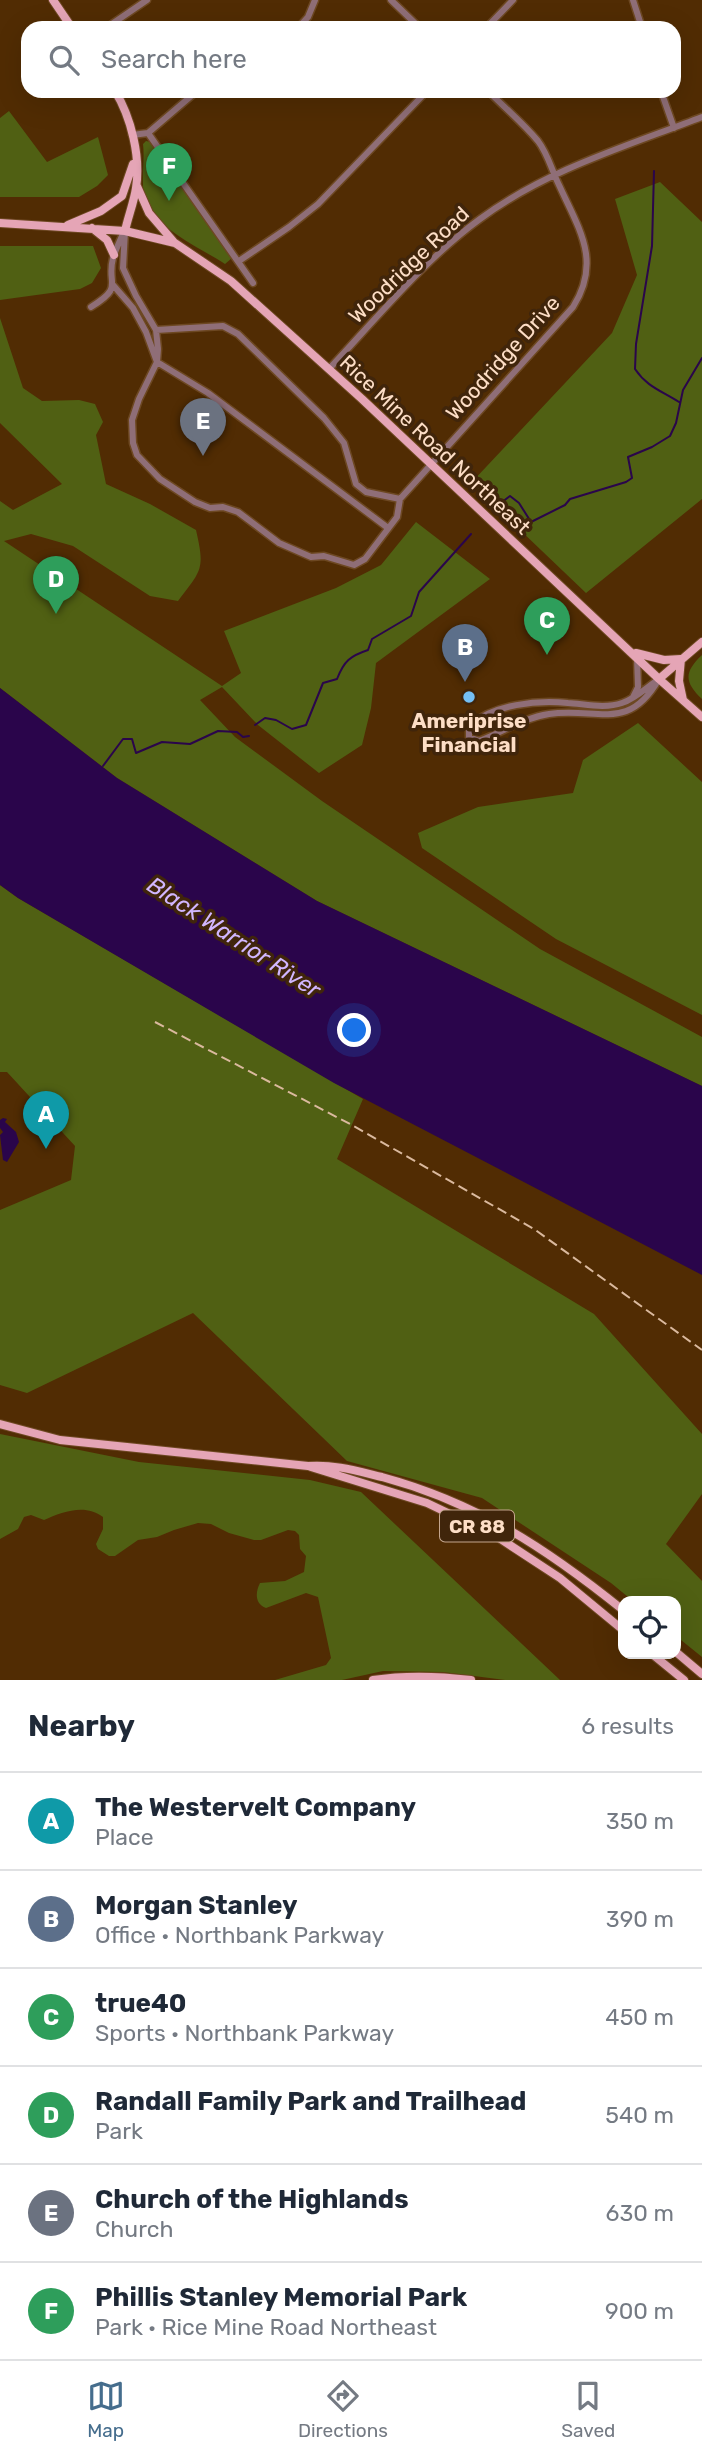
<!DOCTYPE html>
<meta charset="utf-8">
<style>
:root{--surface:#fff;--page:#f6f6f7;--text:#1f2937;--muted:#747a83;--line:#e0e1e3;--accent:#456d8d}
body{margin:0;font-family:Rubik,sans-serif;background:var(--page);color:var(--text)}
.controls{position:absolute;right:21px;bottom:21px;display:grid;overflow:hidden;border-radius:14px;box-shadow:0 7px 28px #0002}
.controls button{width:63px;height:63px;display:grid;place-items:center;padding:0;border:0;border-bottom:2px solid var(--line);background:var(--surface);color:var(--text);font:35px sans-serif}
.you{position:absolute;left:355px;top:1031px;width:24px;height:24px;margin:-18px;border:5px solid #fff;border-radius:50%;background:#1a73e8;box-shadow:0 0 0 10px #1a73e833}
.badge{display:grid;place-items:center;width:46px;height:46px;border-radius:50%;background:var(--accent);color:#fff;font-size:23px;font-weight:700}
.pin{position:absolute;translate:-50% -58px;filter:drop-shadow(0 2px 4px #0008)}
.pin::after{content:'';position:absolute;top:37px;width:24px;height:21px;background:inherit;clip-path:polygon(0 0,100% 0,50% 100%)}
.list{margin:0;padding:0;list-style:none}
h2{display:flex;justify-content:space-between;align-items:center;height:91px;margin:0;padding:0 28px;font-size:30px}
h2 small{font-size:23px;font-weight:400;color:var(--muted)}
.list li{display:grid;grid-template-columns:46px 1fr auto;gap:21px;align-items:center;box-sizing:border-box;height:98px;padding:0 28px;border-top:2px solid var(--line)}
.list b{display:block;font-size:26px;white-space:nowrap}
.list p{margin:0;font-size:23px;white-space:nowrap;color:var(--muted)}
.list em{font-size:23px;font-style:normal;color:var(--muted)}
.icon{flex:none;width:38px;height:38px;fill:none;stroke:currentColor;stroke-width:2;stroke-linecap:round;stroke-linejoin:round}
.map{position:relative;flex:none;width:702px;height:1680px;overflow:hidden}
.search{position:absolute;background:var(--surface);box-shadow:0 7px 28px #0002;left:21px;right:21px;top:21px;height:77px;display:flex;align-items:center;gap:18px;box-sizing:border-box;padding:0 24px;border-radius:21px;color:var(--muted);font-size:26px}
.sheet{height:679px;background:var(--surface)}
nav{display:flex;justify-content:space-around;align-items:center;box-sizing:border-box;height:98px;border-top:2px solid var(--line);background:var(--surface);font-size:19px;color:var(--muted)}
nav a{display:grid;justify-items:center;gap:4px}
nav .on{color:var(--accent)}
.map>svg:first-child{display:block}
.green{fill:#506013}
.water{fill:#2a054b}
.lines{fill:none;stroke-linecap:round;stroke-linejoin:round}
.stream{stroke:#2a054b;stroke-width:2}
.minor-casing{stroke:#6d4822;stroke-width:9}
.major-casing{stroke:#6d4822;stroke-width:10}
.minor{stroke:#8f6e77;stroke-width:6}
.major{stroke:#e5a5b6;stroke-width:8}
.rail{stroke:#dab99e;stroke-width:2;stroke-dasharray:10 5;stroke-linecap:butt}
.poi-dot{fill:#74c0f6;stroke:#40250b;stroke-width:2.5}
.labels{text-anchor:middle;stroke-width:7;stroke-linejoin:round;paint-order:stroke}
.shield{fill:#40250b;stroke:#c4a68e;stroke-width:2}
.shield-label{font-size:19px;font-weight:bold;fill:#fddec6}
.street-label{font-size:21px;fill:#fddec6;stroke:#40250b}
.poi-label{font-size:21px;font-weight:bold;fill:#fddec6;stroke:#40250b}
.water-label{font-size:23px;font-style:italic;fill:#d1b6ff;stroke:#40250b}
</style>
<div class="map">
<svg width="702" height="1680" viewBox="0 0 702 1680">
<rect width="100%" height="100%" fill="#512c03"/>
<!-- green -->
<path class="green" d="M9,111L47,162L98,137L108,175L97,186L79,197H0V118Z
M146,141L151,142L232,258L225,264C199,247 151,227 144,194C141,178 145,161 143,144Z
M660,182L702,222V499L586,593L471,483L612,333L637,275L615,199Z
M0,246H93L101,268L92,283L80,289L0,300Z
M0,318L23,388L42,401L79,400L95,404L103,422L96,435L106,484L150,504L196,530C205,569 202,570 178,601L150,596L73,546L31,534L4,541L222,686L241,673L224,631L336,588L381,565L416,522L490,579L376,663L371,708L362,745L319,773L258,725L222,687L200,700L235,737L322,801L540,949L702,1037V1086L317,901L117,778L0,688V501L13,510L62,484L0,423Z
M702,655V699C684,682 684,672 702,655Z
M638,723L702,782V1015L556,939L422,848L418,833L478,807L573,793L583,760Z
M0,885L18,898L363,1099L337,1159L594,1314L702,1434V1494L666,1544L702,1581V1657L676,1636V1601H633L611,1583L482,1498L347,1461L193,1313L27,1393L0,1385V1210L71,1180L75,1146L7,1072H0Z
M0,1434L139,1462L310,1480L361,1492L560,1680H505L443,1672L383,1671L342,1680H275L326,1665L331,1658L318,1597L306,1593L266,1608C255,1604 255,1593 260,1583L285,1581L304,1572L306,1556L300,1549L299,1535L295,1531L288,1530L261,1540H254L229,1533L211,1524L198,1523L174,1530L157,1537L138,1540L115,1556H109L98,1549L96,1544L103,1529V1517C85,1503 62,1512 44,1520L31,1515L24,1517L18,1529L0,1539Z"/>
<!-- water -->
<path class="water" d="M0,688L117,778L317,901L702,1086V1275L334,1083L18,898L0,885Z
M3,1118L7,1119L5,1122L16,1132L19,1142L7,1162L3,1160L0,1135L3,1132L0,1128V1120Z"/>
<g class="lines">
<!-- stream -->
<path class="stream" d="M654,171L652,246L636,344L635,369C647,387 662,391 679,402
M498,505L510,496L519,503L531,522L565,505L570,499L626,482L632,478L628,457L652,447L670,436L676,423L683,390L702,358
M255,725L265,718L276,720L292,729L306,725L323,683L337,679C344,661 350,656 368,650L372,639L411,616L419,592L471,534
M103,766L123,739H132L136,753L162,742L190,744L218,731L237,732L243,737L249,736"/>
<!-- minor casing -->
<g class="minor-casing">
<path id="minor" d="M391,0L420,28
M633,0L642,28
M106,28L147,0
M298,28L308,17L315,0
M486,28L513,0
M661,91L674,128
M148,133L253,283
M132,135L148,133L197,91
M125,231L123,268L136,296L156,330L158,349L157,362L139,399L132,420L133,443L137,455L160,479L195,502L210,508L223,507L238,512L279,543L311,557L324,556L354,565L365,559L397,517L400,499L573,307C602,261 579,229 559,185C552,171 548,154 538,141C523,123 504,107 488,91
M239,261L289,227L318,204L427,91
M113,285L133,308L146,332L157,362L208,393L388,528
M91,307C125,286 106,285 113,258C115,251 119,243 122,236
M156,330L223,326L238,334L324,418L344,443L356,484L366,492L400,499
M329,369C375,320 426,258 480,219C546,170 627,146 702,117
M659,679C628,733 598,707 549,714C523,718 503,732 479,741L469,737V726C494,704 537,700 568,703C585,704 605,709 622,703C635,699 647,687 659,679Z
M633,697L638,687L637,658"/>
</g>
<!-- major casing -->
<g class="major-casing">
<path id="major" d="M53,0L72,28
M115,91C131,117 141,157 136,188C134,202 128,217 125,231
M137,186L149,213L173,241
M0,223L125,231L175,243L231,281L362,399L659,679L702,717
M68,225L101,211L122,196L133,164
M92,228L107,240L114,255
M636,653L664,660L681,659L679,681L683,700
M659,679L702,642
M0,1424L60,1440L308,1466C334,1464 357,1471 382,1477C478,1503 547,1549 623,1610
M311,1467L427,1503L496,1536L560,1578L623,1630
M676,1652L702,1674
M652,1654L684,1680
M373,1680C405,1675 438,1676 471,1680"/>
</g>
<!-- minor -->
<use href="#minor" class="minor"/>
<!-- major -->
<use href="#major" class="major"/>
<!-- rail -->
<path class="rail" d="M155,1022L350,1124L534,1229L702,1350"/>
</g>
<!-- markers -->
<circle class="poi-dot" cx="469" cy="697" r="7"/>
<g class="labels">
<!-- shield labels -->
<rect class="shield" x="440" y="1510.5" width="74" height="31" rx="5"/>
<g class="shield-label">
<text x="477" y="1533">CR 88</text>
</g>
<!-- street labels -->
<g class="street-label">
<text transform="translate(409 265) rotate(-44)" y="7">Woodridge Road</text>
<text transform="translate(503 358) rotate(-48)" y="7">Woodridge Drive</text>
<text transform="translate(435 445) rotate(43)" y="7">Rice Mine Road Northeast</text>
</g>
<!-- poi labels -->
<g class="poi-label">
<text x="469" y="728">Ameriprise<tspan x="469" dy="24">Financial</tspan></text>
</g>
<!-- water labels -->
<g class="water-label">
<text transform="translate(234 937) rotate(33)" y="8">Black Warrior River</text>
</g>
</g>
</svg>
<div class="controls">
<button><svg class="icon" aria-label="locate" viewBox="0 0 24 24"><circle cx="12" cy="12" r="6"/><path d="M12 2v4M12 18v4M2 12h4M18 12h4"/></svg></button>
</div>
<div class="you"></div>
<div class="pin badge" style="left:46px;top:1149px;background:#0f9aa8">A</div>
<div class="pin badge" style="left:465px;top:682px;background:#5c6f8a">B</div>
<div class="pin badge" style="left:547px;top:655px;background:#2e9e5b">C</div>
<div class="pin badge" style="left:56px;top:614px;background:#2e9e5b">D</div>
<div class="pin badge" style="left:203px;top:456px;background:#6b7280">E</div>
<div class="pin badge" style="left:169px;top:201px;background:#2e9e5b">F</div>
<div class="search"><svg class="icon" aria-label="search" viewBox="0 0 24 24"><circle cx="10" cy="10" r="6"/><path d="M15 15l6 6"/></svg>Search here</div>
</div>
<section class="sheet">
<h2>Nearby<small>6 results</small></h2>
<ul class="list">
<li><span class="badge" style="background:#0f9aa8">A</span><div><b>The Westervelt Company</b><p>Place</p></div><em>350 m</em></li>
<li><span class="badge" style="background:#5c6f8a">B</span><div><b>Morgan Stanley</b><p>Office · Northbank Parkway</p></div><em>390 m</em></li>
<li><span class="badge" style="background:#2e9e5b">C</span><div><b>true40</b><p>Sports · Northbank Parkway</p></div><em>450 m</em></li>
<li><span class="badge" style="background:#2e9e5b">D</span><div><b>Randall Family Park and Trailhead</b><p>Park</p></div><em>540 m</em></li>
<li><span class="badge" style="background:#6b7280">E</span><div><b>Church of the Highlands</b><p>Church</p></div><em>630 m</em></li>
<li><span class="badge" style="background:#2e9e5b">F</span><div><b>Phillis Stanley Memorial Park</b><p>Park · Rice Mine Road Northeast</p></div><em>900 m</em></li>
</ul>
</section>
<nav>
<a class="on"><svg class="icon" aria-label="map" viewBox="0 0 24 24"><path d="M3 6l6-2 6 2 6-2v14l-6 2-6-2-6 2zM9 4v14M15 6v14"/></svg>Map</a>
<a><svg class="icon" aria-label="directions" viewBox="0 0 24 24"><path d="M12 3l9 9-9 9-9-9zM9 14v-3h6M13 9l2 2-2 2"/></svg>Directions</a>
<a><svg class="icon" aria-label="saved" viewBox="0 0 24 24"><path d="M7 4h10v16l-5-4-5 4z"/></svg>Saved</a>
</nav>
